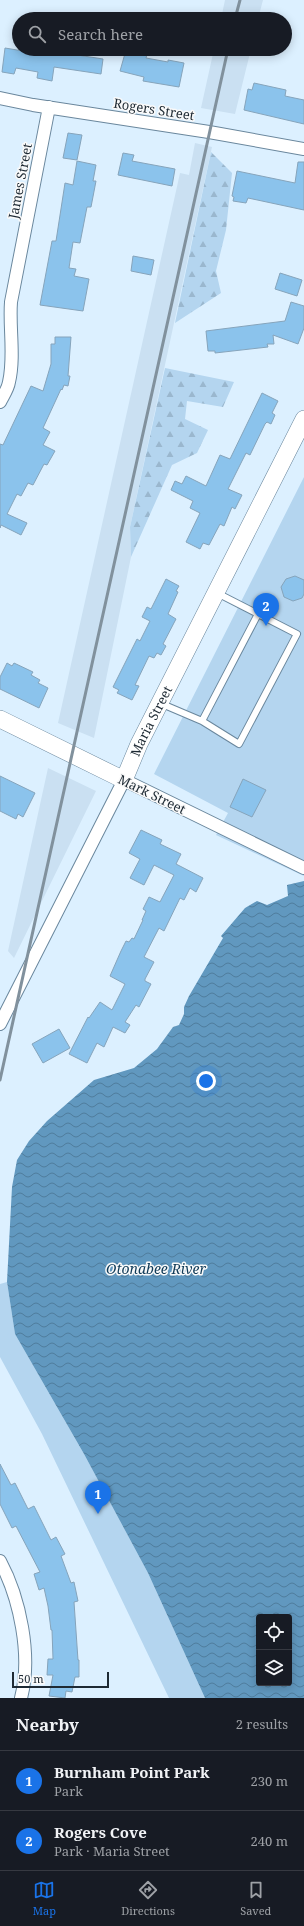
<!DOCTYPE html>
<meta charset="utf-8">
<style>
:root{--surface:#171b24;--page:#20242c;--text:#f1f3f6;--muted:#9ea1a6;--line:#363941;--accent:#1a73e8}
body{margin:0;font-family:"Noto Serif",serif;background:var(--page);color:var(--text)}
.controls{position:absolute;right:12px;bottom:12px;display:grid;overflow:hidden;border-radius:4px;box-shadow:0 2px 10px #0003}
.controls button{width:36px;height:36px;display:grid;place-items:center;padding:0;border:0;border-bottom:1px solid var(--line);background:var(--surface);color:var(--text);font:20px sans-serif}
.scale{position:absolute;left:12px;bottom:10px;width:97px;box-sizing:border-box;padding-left:4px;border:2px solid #1e2a34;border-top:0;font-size:11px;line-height:14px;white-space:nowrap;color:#1e2a34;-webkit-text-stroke:3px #fafafa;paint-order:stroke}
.you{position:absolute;left:206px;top:1081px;width:14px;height:14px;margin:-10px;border:3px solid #fff;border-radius:50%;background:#1a73e8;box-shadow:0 0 0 6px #1a73e833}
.badge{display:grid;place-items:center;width:26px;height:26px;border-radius:50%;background:var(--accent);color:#fff;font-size:13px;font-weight:700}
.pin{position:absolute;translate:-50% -33px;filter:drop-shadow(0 1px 2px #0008)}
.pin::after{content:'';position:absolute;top:21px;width:14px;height:12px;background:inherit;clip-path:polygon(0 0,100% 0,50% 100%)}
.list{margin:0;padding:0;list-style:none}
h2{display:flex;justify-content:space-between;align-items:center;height:52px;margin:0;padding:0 16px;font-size:17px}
h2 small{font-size:13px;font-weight:400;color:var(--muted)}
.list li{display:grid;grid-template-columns:26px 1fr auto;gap:12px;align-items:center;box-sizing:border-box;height:60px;padding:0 16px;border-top:1px solid var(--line)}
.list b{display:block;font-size:15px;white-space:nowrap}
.list p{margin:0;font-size:13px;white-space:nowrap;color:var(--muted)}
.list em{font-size:13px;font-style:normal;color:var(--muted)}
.icon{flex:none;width:22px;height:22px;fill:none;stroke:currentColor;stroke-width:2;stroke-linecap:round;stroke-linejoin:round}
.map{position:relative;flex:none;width:304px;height:1698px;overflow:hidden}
.search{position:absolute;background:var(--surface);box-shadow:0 2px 10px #0003;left:12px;right:12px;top:12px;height:44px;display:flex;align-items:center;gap:10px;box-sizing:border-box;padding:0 14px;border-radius:22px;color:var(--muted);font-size:15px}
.sheet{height:172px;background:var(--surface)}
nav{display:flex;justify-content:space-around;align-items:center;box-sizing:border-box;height:56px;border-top:1px solid var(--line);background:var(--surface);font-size:11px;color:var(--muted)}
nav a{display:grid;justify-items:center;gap:2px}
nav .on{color:var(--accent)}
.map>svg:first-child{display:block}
.built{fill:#cae0f2}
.forest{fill:url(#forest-firs)}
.park{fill:#b4d5ef}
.water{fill:url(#water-waves);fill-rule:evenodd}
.building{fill:#8bc3ec;stroke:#86a4bb}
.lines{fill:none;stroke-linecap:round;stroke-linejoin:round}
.lane-casing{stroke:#6a879d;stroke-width:8}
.street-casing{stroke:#6a879d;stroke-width:14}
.secondary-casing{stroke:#6a879d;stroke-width:18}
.lane{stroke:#fff;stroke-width:6}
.street{stroke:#fff;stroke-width:12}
.secondary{stroke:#fff;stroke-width:17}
.rail{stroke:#81919d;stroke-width:3}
.labels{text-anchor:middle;stroke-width:3;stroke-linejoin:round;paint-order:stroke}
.street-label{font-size:13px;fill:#1e2a34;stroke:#fafafa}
.water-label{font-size:14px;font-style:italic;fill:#103b58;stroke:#fafafa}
</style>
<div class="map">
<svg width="304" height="1698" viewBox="0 0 304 1698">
<defs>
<pattern id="forest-firs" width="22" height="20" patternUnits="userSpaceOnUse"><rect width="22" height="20" fill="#b4d5ef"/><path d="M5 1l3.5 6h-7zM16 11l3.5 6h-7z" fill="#9ab7ce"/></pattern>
<pattern id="water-waves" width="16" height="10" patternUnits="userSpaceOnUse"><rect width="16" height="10" fill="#6198bf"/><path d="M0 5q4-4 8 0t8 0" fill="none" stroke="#4f7c9c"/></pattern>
</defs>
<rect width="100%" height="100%" fill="#dcf0ff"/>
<!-- built -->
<path class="built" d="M225,0H263L258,19H221Z
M214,49H251L235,114L201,108Z
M195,143L212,147L130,527L131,557L94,738L58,723L180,173L189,175Z
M48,768L96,791L14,958L8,951Z"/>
<!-- forest -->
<path class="forest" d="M211,152L232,173L226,230L216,271L221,293L175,323Z
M165,368L234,382L223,407L187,401L185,419L208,430L197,453L172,465L131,557L130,527Z"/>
<!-- park -->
<path class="park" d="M304,477V876L216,835L228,813L154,774Z
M7,1282L15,1334L84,1454L148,1573L205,1698H169L42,1434L0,1357V1284Z"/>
<!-- water -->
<path class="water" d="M304,881V1698H205L148,1573L84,1454L15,1334L7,1282L12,1187L17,1160L29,1141L47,1121L94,1080L134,1068L157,1049L173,1027L179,1025L184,1014V1007L189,996L223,938L221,936L245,908L257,901L267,905L288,896L287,885ZM259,1617H289V1683H259Z"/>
<!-- building -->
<path class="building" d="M5,48L41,54V52L58,55V52L103,59L101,74L54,67L52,81L37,78L38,72L16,68L14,74L2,72Z
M126,50L147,54L146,58L168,62V60L184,63L179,87L143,81L144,77L120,71Z
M254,83L286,90L285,96L304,100V124L244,110L248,89L252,90Z
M68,133L82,135L77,160L63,158Z
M123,153L134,155L132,161L175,169L172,186L118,175Z
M77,161L96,165L93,181H96L91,207H87L80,243L73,242L69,268L76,269L74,276L89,279L83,311L40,305L52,241H56L65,183L73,185Z
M298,162H304V210L248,198L246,203L233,201L234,197L232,196L237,171L295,183Z
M133,256L154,260L151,275L131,271Z
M280,273L302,280L297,296L275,289Z
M291,302L304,306V328L298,344L273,335L274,344H267L268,347L215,353V351H208L206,331L285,321Z
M55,337H71L68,376H70L68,386L64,385L62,390L61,389L43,428L50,432L43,445L55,451L47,465L44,464L33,485L28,483L21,496L17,494L7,514L27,523L21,535L1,525L0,528V444L3,445L31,386L43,391L51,364V344H55Z
M262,393L278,401L272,413L275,415L271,424L267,422L265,424L250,455L246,453L228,489L242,495L235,509L232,507L224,526L220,524L209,545L203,543L200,549L186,542L200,513L190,508L193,501L171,490L175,481L182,484L186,476L206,486L220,455L230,459Z
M295,576L304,580V594L302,598L293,601L284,597L281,587L286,579Z
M166,579L179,586L176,591L178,592L168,614L176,619L163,644L166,646L161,655L157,653L154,658L149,656L135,685L139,686L132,700L117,693L119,690L113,687L137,639L140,641L150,621L142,617L147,607L151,609Z
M7,663L12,666L14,663L33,672L31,675L40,680L38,683L48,688L39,708L0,689V677Z
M0,776L35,793L23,817L18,814L16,819L0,811Z
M243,779L266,790L252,817L230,807Z
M141,830L162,840L160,844L181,854L176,864L203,878L196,892L190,888L184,900L180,898L164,931L159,928L144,957L154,962L145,979V981L151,984L139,1007L136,1005L125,1022L130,1025L125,1033L113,1027L104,1047L97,1043L87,1063L69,1054L88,1017L89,1018L100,1002L112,1010L125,984L110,976L121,951L126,941L129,942L132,938L134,939L143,920H142L146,911L143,909L149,897L160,902L174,875L154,865L144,885L130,878L140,859L129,853Z
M59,1029L70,1048L43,1063L32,1044Z
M0,1464L11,1485L15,1483L28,1509L34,1506L51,1540L56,1537L65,1554L61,1556L71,1583L74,1582L78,1601L74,1602L78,1660H79V1677H75L72,1692L66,1691L65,1698L49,1696L53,1675H47L48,1659H53L52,1630H51L48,1606L44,1588L39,1590L34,1574L40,1572L16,1526L12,1528L0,1504Z"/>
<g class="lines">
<!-- lane casing -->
<g class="lane-casing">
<path id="lane" d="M162,704L202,721L239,744L297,634L217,593
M202,721L258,614"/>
</g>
<!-- street casing -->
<g class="street-casing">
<path id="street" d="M0,98L33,105L209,132L304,149
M0,402C3,396 8,389 9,382C15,356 9,328 11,302L49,107
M0,1024L124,780L304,868
M0,1561C20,1598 32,1656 21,1698"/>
</g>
<!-- secondary casing -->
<g class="secondary-casing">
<g id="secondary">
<path id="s1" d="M0,719L124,780L139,744L304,419"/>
</g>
</g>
<!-- lane -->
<use href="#lane" class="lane"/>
<!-- street -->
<use href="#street" class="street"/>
<!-- secondary -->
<use href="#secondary" class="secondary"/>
<!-- rail -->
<path class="rail" d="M235,19L240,0
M0,1080L228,49"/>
</g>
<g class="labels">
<!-- street labels -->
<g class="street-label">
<text transform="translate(154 109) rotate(9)" y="5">Rogers Street</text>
<text transform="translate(20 181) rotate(-79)" y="5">James Street</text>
<text dy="5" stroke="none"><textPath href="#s1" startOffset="203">Maria Street</textPath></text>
<text transform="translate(152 794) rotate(26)" y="5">Mark Street</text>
</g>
<!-- water labels -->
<g class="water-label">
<text x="156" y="1274">Otonabee River</text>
</g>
</g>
</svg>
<div class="controls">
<button><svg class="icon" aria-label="locate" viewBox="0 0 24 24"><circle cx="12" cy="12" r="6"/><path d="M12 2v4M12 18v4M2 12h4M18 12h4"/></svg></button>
<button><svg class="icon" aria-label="layers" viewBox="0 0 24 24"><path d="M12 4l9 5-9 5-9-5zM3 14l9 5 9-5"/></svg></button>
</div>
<div class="scale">50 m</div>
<div class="you"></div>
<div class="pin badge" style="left:98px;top:1514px">1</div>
<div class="pin badge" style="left:266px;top:626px">2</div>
<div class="search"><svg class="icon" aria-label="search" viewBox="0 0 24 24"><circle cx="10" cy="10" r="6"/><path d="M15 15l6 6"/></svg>Search here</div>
</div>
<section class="sheet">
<h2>Nearby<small>2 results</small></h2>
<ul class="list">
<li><span class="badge">1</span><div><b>Burnham Point Park</b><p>Park</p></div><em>230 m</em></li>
<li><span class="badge">2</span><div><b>Rogers Cove</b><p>Park · Maria Street</p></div><em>240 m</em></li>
</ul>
</section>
<nav>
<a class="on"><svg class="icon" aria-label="map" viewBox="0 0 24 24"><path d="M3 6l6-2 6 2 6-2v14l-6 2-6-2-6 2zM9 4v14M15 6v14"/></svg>Map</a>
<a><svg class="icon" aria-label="directions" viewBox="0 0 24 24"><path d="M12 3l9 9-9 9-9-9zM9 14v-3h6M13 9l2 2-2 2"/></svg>Directions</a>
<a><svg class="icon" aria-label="saved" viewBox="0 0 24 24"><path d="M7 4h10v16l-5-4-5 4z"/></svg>Saved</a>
</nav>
